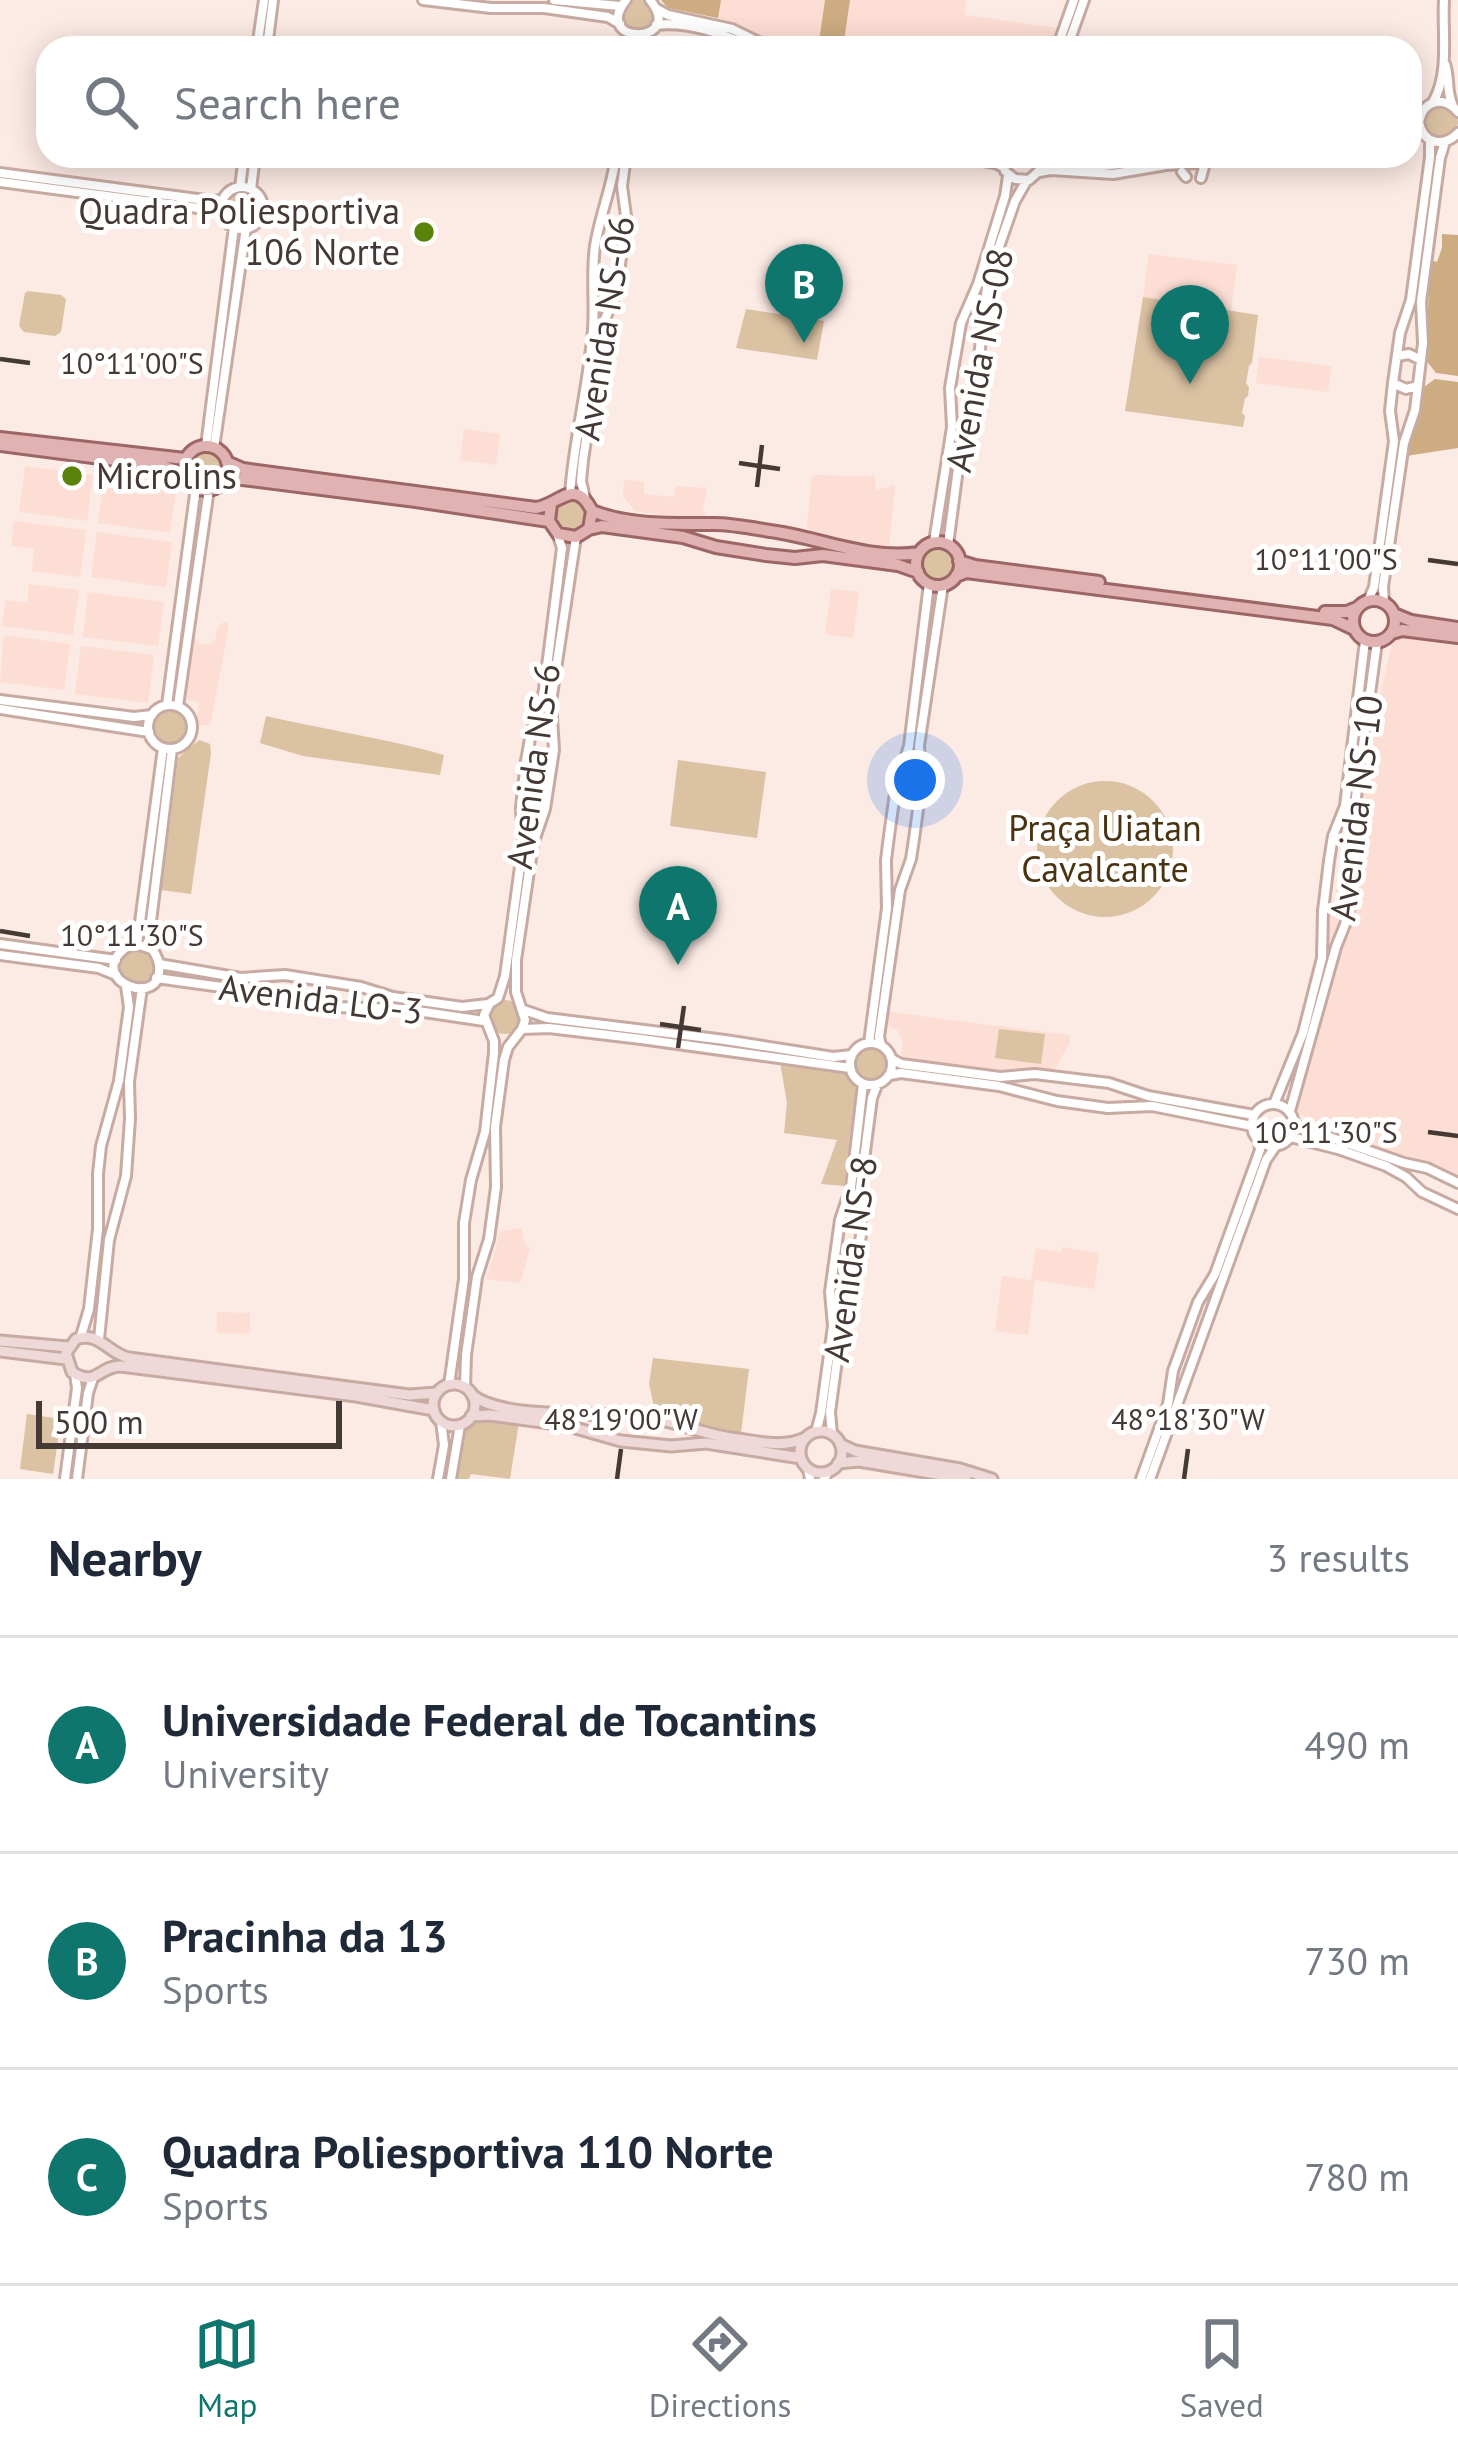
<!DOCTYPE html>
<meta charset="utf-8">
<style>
:root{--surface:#fff;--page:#f6f6f7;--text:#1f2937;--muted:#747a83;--line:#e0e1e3;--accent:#0f766e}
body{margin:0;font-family:"PT Sans",sans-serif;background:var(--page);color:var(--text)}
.scale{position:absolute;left:36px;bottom:30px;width:306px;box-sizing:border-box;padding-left:12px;border:6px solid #453935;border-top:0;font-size:33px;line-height:42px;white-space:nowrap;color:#453935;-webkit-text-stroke:9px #fff;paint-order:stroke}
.you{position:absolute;left:915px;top:780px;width:42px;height:42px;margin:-30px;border:9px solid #fff;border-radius:50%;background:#1a73e8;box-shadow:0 0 0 18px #1a73e833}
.badge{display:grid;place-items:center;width:78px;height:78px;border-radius:50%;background:var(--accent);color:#fff;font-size:39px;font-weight:700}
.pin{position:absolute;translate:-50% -99px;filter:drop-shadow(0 3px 6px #0008)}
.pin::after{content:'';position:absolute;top:63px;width:42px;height:36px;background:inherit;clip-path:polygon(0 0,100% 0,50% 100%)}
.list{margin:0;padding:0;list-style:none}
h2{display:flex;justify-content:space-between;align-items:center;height:156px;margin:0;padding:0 48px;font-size:51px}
h2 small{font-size:39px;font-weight:400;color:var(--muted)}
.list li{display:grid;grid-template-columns:78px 1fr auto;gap:36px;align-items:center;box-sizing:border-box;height:216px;padding:0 48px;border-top:3px solid var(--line)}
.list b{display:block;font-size:45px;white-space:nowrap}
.list p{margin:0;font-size:39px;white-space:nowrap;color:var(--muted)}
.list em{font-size:39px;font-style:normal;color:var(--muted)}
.icon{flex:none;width:66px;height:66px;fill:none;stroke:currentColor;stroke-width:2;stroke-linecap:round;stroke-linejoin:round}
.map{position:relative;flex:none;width:1458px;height:1479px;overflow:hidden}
.search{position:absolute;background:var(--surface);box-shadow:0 6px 30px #0003;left:36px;right:36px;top:36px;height:132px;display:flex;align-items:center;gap:30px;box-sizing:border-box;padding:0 42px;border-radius:36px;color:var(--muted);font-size:45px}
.sheet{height:804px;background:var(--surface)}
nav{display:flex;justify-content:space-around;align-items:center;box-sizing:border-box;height:168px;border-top:3px solid var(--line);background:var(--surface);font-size:33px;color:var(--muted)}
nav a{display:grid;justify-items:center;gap:6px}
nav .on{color:var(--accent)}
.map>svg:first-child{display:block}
.built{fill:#fdded4}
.green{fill:#dbc2a3}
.forest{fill:#cdac81}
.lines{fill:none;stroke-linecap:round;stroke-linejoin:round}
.tertiary-casing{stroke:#c7aba2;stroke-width:14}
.secondary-casing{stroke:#c7aba2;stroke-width:15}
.primary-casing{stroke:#9c6664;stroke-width:16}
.tertiary{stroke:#fff;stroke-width:8}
.secondary{stroke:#efd8d8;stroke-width:9}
.primary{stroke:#e0b2b1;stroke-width:10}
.ticks{fill:none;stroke:#453935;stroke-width:4.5}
.poi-dot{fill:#59830a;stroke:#fff;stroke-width:4.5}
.labels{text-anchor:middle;stroke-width:10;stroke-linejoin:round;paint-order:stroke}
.poi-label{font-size:36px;fill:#453935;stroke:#fff;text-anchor:end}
.street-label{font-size:36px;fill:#453935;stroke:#fff}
.park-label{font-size:36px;fill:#4a3310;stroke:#fff}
.ticks-label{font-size:30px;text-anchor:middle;fill:#453935;stroke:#fff;stroke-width:10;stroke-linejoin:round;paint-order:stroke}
</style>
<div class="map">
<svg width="1458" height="1479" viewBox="0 0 1458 1479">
<rect width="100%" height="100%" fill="#fceae4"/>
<!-- built -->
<path class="built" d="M721,0H825L818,48H784L749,29L718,18Z
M850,0H966L965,15L1057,28L1050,48H843Z
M1149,254L1237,265L1231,311L1143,297Z
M1259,357L1332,366L1328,392L1256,383Z
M464,429L500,434L496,465L460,460Z
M25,466L93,475L87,521L19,512Z
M812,475L875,476L876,490L895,485L889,550L819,539L807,527Z
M104,477L177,487L170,533L98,523Z
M624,480L644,482V494L674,497L676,486L707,488L703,510L706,515L687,519L635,511L623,496Z
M14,521L86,530L80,577L32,571L34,549L11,546Z
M97,532L172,542L166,587L91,577Z
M29,584L79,590L73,635L2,626L6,600L27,603Z
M831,589L859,592L853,638L825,634Z
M88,592L164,602L158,646L83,637Z
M225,621L229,625L211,721L209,725H197L199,702L184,700L189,641L195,638L200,644H211L215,641L217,628Z
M1395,630L1458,638V1183L1286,1108Z
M4,635L70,644L64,690L0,682Z
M81,646L154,655L148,703L75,694Z
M889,1012L1070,1035V1042L1055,1069L1028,1068L1002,1071L901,1058L903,1041L898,1031L887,1024Z
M519,1228L522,1230L524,1242L530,1249L520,1283L486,1279L494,1256L499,1232Z
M1062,1247L1099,1253L1094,1289L1035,1280L1028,1335L995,1331L1002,1276L1031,1280L1036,1248L1061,1252Z
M217,1312L250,1313V1334L217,1333Z"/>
<!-- green -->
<path class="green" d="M621 16a17 17 0 1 1 34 0a17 17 0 1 1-34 0Z
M1422 122a18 18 0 1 1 36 0a18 18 0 1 1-36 0Z
M225 208a17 17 0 1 1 34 0a17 17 0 1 1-34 0Z
M28,291L61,295L66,299L61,332L55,336L24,332L19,326L25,293Z
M1143,297L1258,315L1252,363L1249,366L1246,383L1249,387L1248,396L1245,398L1242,413L1245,416L1243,427L1125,411Z
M746,309L824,321L817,360L736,348Z
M189 468a17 17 0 1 1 34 0a17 17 0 1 1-34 0Z
M197,490L202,491L175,701L170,700Z
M554 516a17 17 0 1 1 34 0a17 17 0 1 1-34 0Z
M921 564a17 17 0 1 1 34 0a17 17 0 1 1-34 0Z
M152 726a17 17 0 1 1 34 0a17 17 0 1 1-34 0Z
M266,716C325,730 386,738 444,755L440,775L303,756L260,743Z
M199,740L210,744L211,753L191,894L161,890L178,758Z
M678,760L766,772L757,838L670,826Z
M1037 849a68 68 0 1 1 136 0a68 68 0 1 1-136 0Z
M120 968a17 17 0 1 1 34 0a17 17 0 1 1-34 0Z
M488 1017a17 17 0 1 1 34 0a17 17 0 1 1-34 0Z
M999,1029L1045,1034L1041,1064L995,1058Z
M854 1064a17 17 0 1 1 34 0a17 17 0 1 1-34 0Z
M780,1062L844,1070L856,1088L844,1186L821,1184L837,1140L784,1133L787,1103Z
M653,1358L749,1369L741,1433C712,1429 685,1420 656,1415L649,1384Z
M27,1414L61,1419L53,1474L20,1469Z
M481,1418L519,1422L510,1479L471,1474L469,1479H455L461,1434Z"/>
<!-- forest -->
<path class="forest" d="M661,0H721L718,18L668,8Z
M825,0H850L843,48H818Z
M1442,234L1458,235V376L1436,373L1426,360L1430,260L1437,262L1442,248Z
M1435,379L1458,382V448L1406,456L1419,410L1421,393L1424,387Z"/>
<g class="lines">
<!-- tertiary casing -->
<g class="tertiary-casing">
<path id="tertiary" d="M423,0L491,8H544L608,17L620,24
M554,0L620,6
M626,0C590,46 687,45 650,0
M657,9L668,15L732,29L771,48
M656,25C687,21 725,34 753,48
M257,48L264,0
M267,48L273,0
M1057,48L1074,0
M1067,48L1084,0
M1445,64C1450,78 1446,92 1453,106
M1433,102C1450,73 1442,33 1444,0
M1458,112C1444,95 1423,100 1419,122C1423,144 1443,148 1458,133
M953,156L995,163L1003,167
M1003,156L1005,171L1015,179L1029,180L1040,170
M1041,156C1076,172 1123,166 1159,156
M1039,172L1051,170L1113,174L1166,165L1199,163L1226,156
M1182,172L1186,177
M0,173L213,201L223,200
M1201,178L1205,163
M0,182L221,211
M240,187L244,156
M221 208a21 21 0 1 1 42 0a21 21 0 1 1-42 0Z
M251,189L255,156
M1397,356L1409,354L1421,360
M1393,383L1406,389L1417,386
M206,446L234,227
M214,448L246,228
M570,494C574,438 589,384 593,329C595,301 591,274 595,246C600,215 612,187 616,156
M585,498L581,481L583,460L604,322L617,289L626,216L622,186L626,156
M934,542L952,427L950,388L961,323L978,284L1005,196L1008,176
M948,545L963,430L975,392L988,278L1015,201L1027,180
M1368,601L1374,587L1394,441L1390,411L1393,383L1400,333L1411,300L1430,157V140
M1384,603L1383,587L1404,443L1415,410L1423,343L1421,302L1440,158L1445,142
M0,700L134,717L152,715
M167,705L196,487
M148 727a22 22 0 1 1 44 0a22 22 0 1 1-44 0Z
M178,706L209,489
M0,709L149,732
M0,944L116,960
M137,945L163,748
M151,949C141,945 132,942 123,950C87,980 164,1011 159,965C158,954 150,950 149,938L172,749
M0,955L99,968L116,975
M159,964L241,978L285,975L361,987L393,997L462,1007L488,1004
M156,978L251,991L277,998L334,1007L404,1009L484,1021
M524,1010L547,1018L725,1040L833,1057L852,1055
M522,1029L549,1028L641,1039L850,1068
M850 1064a21 21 0 1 1 42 0a21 21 0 1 1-42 0Z
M869,1043L887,908L886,860L889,836L895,793L909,746L929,584
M881,1045L879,1037L900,890L911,859L914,839L922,780L919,746L943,585
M892,1059L901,1064L1000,1077L1035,1074L1109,1083L1148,1096L1254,1115
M890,1075L901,1073L999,1086L1057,1101L1108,1108L1152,1106L1252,1126
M1252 1125a21 21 0 1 1 42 0a21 21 0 1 1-42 0Z
M1274,1104L1303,1033L1322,958L1323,911L1329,861L1333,836L1345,806L1365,641
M1290,1111L1336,947L1348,917L1357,839L1356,797L1377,642
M1295,1125L1404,1163L1427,1168L1458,1183
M1291,1137L1338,1149L1386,1166L1406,1177L1422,1192L1458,1209
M81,1336L89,1309L98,1229V1174L101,1146L119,1081L129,1007L126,986
M99,1339L109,1240L126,1176L130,1119L129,1082L142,988
M449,1385L464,1279V1223L471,1180L485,1132L494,1053V1041L484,1015L490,1003L498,998L505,976L523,845L521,808L526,761L531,733L540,708L544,690L562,548L558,536
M465,1387L466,1355L477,1277L489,1239L496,1187L495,1127L504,1060L508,1047L522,1029L525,1020L516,992V960L533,844L545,809L554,750L551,702L576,537
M816,1432L821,1413L833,1326L830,1292L840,1220L851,1187L863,1084
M832,1434L830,1412L840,1338L851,1303L861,1235L860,1190L872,1098L877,1085
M808,1469L810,1479
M65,1479L77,1388L75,1374
M77,1479L88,1393L93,1378
M438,1479L444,1445L441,1421
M451,1479L460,1425
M824,1479L828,1472
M1141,1479L1168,1404L1173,1371L1198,1302L1215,1274L1260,1150L1259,1142
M1150,1479L1266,1160L1275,1147"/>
</g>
<!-- secondary casing -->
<g class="secondary-casing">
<path id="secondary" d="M0,1341L68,1347
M0,1351L66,1359
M433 1405a21 21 0 1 1 42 0a21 21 0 1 1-42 0Z
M472,1395C507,1422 603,1410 649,1417C677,1422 703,1434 731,1438C756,1441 782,1449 805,1438
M434,1410L356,1396L121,1366C98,1366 97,1388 72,1372L66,1353L76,1339C100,1331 107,1353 129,1358L409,1395L437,1393
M471,1416L490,1415L565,1425L621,1441L671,1446L706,1443L801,1458
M800 1452a21 21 0 1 1 42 0a21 21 0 1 1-42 0Z
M840,1444L855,1451L960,1469L992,1479
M838,1463L859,1461L966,1479"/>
</g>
<!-- primary casing -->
<g class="primary-casing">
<path id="primary" d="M0,438L185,459
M0,445L162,466L180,472L187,479
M184 468a22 22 0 1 1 44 0a22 22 0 1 1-44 0Z
M227,462L243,469L536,508C559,505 575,476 592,511L589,529L576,537L558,534L549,521L551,504
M226,477L416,501L549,521
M592,511C629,526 674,524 714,524C732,524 752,528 770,531C818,537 869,561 919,553
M589,529L602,526L683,537L716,547L766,555L795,558L823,555L898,565L918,572
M916 564a22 22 0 1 1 44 0a22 22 0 1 1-44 0Z
M959,561L975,566L1099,582
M956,576L966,572L1333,619L1354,629
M1353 621a21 21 0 1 1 42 0a21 21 0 1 1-42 0Z
M1325,612H1347L1357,608
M1394,614L1411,621L1458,628
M1392,633L1402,630L1458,637"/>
</g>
<!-- tertiary -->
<use href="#tertiary" class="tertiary"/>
<!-- secondary -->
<use href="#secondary" class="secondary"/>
<!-- primary -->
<use href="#primary" class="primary"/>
</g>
<!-- ticks -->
<path class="ticks" d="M0,359L30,363M739,463L780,469M757,487L762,445M1428,560L1458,564M0,931L30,936M660,1024L701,1030M678,1048L684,1006M1428,1132L1458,1136M617,1479L621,1449M1184,1479L1188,1449"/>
<!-- markers -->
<g class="poi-dot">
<circle cx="424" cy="232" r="12"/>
<circle cx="72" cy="476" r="12"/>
</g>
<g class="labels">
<!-- poi labels -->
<g class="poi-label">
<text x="400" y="224">Quadra Poliesportiva<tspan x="400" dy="41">106 Norte</tspan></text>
<text x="96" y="489" text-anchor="start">Microlins</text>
</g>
<!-- street labels -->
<g class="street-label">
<text transform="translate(604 328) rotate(-81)" y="13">Avenida NS-06</text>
<text transform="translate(979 360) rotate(-79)" y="13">Avenida NS-08</text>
<text transform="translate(533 766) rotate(-82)" y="13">Avenida NS-6</text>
<text transform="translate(1356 808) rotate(-83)" y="13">Avenida NS-10</text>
<text transform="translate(321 999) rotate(7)" y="13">Avenida LO-3</text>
<text transform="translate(850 1259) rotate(-82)" y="13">Avenida NS-8</text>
</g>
<!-- park labels -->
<g class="park-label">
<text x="1105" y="841">Praça Uiatan<tspan x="1105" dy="41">Cavalcante</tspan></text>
</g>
</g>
<g class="ticks-label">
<text x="132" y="374">10°11'00"S</text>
<text x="1326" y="570">10°11'00"S</text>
<text x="132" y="946">10°11'30"S</text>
<text x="1326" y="1143">10°11'30"S</text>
<text x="621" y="1430">48°19'00"W</text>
<text x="1188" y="1430">48°18'30"W</text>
</g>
</svg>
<div class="scale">500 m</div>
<div class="you"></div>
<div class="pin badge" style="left:678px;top:965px">A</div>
<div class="pin badge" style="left:804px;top:343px">B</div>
<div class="pin badge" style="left:1190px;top:384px">C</div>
<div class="search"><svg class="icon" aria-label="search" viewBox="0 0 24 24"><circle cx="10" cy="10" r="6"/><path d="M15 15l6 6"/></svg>Search here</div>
</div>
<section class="sheet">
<h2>Nearby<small>3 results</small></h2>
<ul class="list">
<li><span class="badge">A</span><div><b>Universidade Federal de Tocantins</b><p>University</p></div><em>490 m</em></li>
<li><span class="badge">B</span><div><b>Pracinha da 13</b><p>Sports</p></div><em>730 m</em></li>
<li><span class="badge">C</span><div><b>Quadra Poliesportiva 110 Norte</b><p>Sports</p></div><em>780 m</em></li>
</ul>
</section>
<nav>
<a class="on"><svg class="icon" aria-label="map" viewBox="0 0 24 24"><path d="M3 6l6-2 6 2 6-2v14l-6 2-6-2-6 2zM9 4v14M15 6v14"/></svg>Map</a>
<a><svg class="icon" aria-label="directions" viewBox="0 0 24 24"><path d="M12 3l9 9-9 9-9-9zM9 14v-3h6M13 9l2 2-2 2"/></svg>Directions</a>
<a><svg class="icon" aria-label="saved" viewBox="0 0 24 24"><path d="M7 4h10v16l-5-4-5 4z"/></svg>Saved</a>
</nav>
